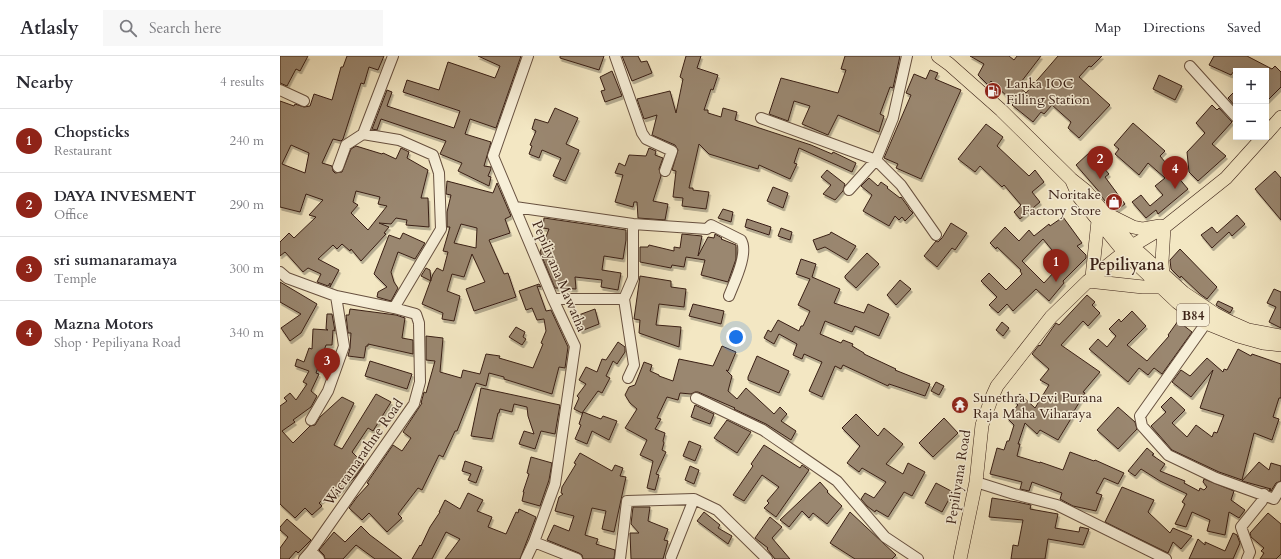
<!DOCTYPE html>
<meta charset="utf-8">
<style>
:root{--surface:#fff;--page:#f7f7f7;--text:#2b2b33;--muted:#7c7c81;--line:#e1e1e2;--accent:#8f2418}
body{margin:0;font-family:Cardo,serif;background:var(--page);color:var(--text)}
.controls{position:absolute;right:12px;top:12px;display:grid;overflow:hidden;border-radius:0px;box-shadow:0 4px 16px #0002}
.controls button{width:36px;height:36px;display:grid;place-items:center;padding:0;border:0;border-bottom:1px solid var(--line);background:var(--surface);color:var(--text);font:20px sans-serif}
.you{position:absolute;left:456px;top:281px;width:14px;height:14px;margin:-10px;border:3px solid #fff;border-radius:50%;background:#1a73e8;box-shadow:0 0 0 6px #1a73e833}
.badge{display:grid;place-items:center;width:26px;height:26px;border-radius:50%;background:var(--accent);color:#fff;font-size:13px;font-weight:700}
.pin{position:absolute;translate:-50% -33px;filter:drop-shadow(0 1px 2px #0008)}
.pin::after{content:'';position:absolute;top:21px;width:14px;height:12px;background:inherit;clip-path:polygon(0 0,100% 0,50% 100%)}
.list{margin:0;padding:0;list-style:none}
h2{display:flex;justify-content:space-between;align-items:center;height:52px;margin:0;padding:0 16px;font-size:17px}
h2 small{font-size:13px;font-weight:400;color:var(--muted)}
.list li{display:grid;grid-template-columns:26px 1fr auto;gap:12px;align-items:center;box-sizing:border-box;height:64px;padding:0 16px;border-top:1px solid var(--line)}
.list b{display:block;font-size:15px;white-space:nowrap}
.list p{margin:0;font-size:13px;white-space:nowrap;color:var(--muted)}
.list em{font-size:13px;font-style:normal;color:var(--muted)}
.icon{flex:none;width:22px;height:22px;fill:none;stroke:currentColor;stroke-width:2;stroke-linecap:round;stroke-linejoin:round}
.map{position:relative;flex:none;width:1001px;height:503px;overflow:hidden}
header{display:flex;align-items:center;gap:24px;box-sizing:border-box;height:56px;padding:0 20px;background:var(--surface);border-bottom:1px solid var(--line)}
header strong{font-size:19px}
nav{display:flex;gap:22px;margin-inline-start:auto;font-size:14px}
.search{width:280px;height:36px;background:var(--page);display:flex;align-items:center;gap:10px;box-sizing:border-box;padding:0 14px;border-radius:0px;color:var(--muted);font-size:15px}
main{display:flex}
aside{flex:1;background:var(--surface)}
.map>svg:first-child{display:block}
.building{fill:#9a876f;stroke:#391f15;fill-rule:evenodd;filter:url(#shadow)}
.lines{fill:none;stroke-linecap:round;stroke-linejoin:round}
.minor-casing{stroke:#685140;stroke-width:12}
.major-casing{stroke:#391f15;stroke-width:14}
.minor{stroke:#f7efd8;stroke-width:10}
.major{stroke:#f3e7c3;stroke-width:13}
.labels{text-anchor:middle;stroke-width:3;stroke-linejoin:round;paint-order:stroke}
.shield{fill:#f7efd8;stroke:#725d50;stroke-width:1}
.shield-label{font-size:13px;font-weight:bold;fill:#391f15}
.poi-label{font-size:14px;fill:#391f15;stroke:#f7efd8;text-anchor:start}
.street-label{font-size:14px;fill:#391f15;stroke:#f7efd8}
.quarter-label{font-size:16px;font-weight:bold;fill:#391f15;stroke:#f7efd8}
</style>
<header>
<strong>Atlasly</strong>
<div class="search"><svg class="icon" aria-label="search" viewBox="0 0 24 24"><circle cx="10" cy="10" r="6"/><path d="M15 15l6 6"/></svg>Search here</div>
<nav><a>Map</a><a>Directions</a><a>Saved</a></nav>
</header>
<main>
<aside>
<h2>Nearby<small>4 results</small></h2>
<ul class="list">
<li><span class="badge">1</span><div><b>Chopsticks</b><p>Restaurant</p></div><em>240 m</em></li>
<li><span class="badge">2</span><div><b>DAYA INVESMENT</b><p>Office</p></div><em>290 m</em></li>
<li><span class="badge">3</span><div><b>sri sumanaramaya</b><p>Temple</p></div><em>300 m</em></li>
<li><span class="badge">4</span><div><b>Mazna Motors</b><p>Shop · Pepiliyana Road</p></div><em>340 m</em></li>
</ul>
</aside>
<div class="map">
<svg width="1001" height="503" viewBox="0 0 1001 503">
<defs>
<filter id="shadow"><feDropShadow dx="1.5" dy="3" stdDeviation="0" flood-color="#0004"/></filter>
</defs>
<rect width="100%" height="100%" fill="#f3e7c3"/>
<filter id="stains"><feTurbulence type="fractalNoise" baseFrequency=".005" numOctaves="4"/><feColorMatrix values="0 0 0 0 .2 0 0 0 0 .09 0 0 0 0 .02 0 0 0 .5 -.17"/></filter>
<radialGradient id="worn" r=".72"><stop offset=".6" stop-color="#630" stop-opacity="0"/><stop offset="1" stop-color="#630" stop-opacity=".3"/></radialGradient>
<!-- building -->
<path class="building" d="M0,0H28L20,15L16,13L7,30L0,27Z
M67,0H104L98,14L89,11L84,28L81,27L63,83L61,85L53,83L42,107L52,110L53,115L55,117L62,116L71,93L76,90L102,98L103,97L116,103L121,92L129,96L127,102L148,114L141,142H148L149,171L126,169L127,164L116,162L111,168L99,167L109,171L104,177L106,178L81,205L71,193L70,195L62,188L57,193L53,189L38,203L59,214L50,231V227L48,230L37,226L41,218L28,212L23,216L5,196L0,200V186L9,177L14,182L36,161L29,159L43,144L26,138L20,156L0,151V45L14,50L15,48L24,51L30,50L34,38L52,44L61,11H63ZM11,89L29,97L25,117L2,108ZM76,135L100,141L98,148L107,150L88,174L71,157L78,149L73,146Z
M198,0H241L216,72L190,63L185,78L211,86L204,110L211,111V113L208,120L211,121L209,130L178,115L182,107L160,98L166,85L101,63L97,74L92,73L107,34L112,36L107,50L174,72L180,55L123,36L127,24L159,34L168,6L215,22L220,10Z
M280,0H324L319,14L280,2Z
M342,0H358L361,6L367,5L372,17L352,25Z
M406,0H421L417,12L438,19L433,34L431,33L424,54H428V57L441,61L443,52L457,56L455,64L531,89L552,98L553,96L576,107L572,116L519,92L514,107L517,108L510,123L479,109L478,113L429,98L419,88L409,132H413V134L429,136L426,153L402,150L403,142L393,141L396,115L392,114L398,94L395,89L372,79L377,59L364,63L357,43L390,35L396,57L403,23L400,21Z
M565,0H620L613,32L610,31L600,58L604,60L599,76L558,59L548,79L522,68L530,50L514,45L508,65L489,58L501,22L558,37L566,14L561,13Z
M690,0H729L734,4L737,0H761L738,30L746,37L778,0H822L811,11L809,10L799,21L830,49L799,82L788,72L791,66L772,49L764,58L761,56L753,66L732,49L734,47L711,25L708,29L698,19L704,8Z
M934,0H967L992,13L995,10L1001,16V31L986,46V15H954L951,19L929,9Z
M650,14L658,17L655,23L681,34L641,123L616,112L618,108L604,102L631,39L626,37L634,18L646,23Z
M332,15L342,40L325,46L321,35L325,34L320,21Z
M879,19L902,30L895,44L873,33Z
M956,34V51L948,42Z
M932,49L937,54L939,52L952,66L932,88L946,100L918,125L909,116L907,96L925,77L916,67Z
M275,52L298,62L286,88L299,94L285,125L273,120L281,102L262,94L259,102L249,98L252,90L250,89L256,75L252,73L255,63L268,67Z
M853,67L885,95L880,100L908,133L878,158L876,154L866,162L852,146L861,139L870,150L883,139L875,130L885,122L868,107L859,119L835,98L839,93L834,89Z
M706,68L723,81L717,90L749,120L755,114L764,126L752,136L760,146L740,163L734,156L741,149L724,129L722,131L700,110L695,116L678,103Z
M369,92L376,95L375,99L383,102L379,113L381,120L373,145L388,148L385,164L358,162L357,146H354L353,151L335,146L343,119L335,117L339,107L345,110L349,99L366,100Z
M810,96L829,118L825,121L845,148L837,154L830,151L821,140L822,139L796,109Z
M547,114L565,128L563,135L555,144L543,138L551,129L541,121Z
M995,115L1001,122V164L975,133Z
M589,122L598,130L601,126L608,131L607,132L620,142L621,141L629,152V153L633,157L625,165L622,161L619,164L615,160L609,170L583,155L592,139L581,130Z
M167,125L213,137L217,127L231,160L225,163L230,177L209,184L224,218L228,217L236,241L194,255L186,233L205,226L192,198L184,221L172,218L167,235L180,240L174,265L162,263L163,257L142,248L153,218L157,212L163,215L168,196L163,195L170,171H167V156L171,139L166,138ZM181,168L197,172L196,192L174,187Z
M493,131L508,137L503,152L487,145Z
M443,153L453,156L451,166L438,162Z
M957,159L965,168L952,180L949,176L932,192L921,179L932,171L937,177Z
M783,161L802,187L797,190L806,199V202L783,225L784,227L769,245L756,233L733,255L727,248L718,257L709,249L717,241L701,225L709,217L726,234L742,218L740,215L741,214L717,191L716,193L710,187L725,171L739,185L749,174L754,180L769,168L770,170ZM763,183L776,199L767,208L774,216L764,227L742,205Z
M264,162L346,174V184L343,203L324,200L322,214L341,217L338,234L321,231L322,224L295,221L296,233L275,232L260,196L269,173L263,172Z
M467,163L491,171L489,179L465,171Z
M671,167L687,177L675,194L672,192L657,211L644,200L656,185L658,186L662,182Z
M501,172L512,176L510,184L498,180Z
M551,176L576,190L567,204L545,191L537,194L533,184L550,178Z
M123,177L145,187L135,203L118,196L111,216L114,226L118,232L111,245L97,241L98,236L107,231L94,218L109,179L120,183Z
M402,178L422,180L418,200L428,181L434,182L435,178L442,182L441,183L456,189V203L448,226L421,219L425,204L406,201L404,211L392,209L391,212L360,206V191H368L369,189L394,195V191L400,192Z
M900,193L937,231L927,243L920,238L901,220L900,222L891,213L890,204Z
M587,197L599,208L576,232L565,222V220Z
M521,203L536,208L532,221L560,233L554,247L584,257L588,248L609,258L599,280L575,270L572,276L545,265L540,278L561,287L563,284L573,288L572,290L584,297V298L616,313L615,314L650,328L645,340L609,328L608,330L563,309L561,313L555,310L542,341L529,335L542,306L524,298L522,303L513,299L517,288L499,278L494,288L484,282L488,274L491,276L498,264L519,275L521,270H523L530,255L518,249L530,223L516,218Z
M146,212L150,214L151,225L141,220Z
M360,220L391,225V231L406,233L404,251L379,248L376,269L401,271L399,291L359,277L360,264L354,263Z
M620,224L631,233L616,249L607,239Z
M0,226L37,248L21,277L10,285L1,272L21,258L0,246Z
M259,228L261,231L257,230L266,255L271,254L288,291L285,312L279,311L272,338L224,323V321L209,317L206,330L196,327L177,375H175L163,401L159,399L142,434L138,432L118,458L122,462L107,476L89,457L82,464L69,452L77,441L89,428L87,427L113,389L122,395L131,382L123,376L142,347H141L144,336L146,337L155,305L146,304V280L163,282L160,316L181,322L183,314L200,318L206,298L220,300L219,302L253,312L263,288L261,287L266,275L264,263L257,264L252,252L246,254L239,235Z
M994,233L1001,236V272L989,266L996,251L987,247Z
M807,239L815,246L812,249L820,257L808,270L803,265L781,289L820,316L803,336L805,337L794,355L795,356L778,384L760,374L757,378L745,367L738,388H740L737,400L760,407V406L783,414L790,396L814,405L815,404L844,417L838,428L824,422L816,437L822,439L816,455L793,450L780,443L782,437L752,426L749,435L740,433L742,426L710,418L717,392L724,394L727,385H729L734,369L727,362L738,349L733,344L740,338L755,352L769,329L760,324L769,313L752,298L759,289L760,290L776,267L779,269Z
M938,245L953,252L950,257L936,249Z
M413,248L444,255L441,268L409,260Z
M70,253L116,259L125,262L122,282L133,284V298L88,288V290H86L84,302L68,300L70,292L71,277H68L66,259H69Z
M315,253L319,268L301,275L296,260Z
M852,255L866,270L847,289L867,305L889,280L888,279L898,265L912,276L882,318L874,312L868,319L859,312L848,326L809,293L818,283L827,291L836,280L829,273L839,263L841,266Z
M47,258H52L55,275L53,274L52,289H46L36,317L39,318L31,335L37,340L31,351L13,364L15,366L2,375L13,387L30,370L35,369L40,361L62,341L74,347L54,389L62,393L96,338L111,346L93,375L88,372L72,396L84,408L76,420L55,440L52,436L39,447L42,450L32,459L25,452L15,462L0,448V350L7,345L4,342L10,337L16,344L27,328L23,326L29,315L15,310L17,303L24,306L29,292L32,293L33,273L48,274L46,273Z
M722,266L729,272L723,280L716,274Z
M236,271L245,276L243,281L246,283L242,289L229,281Z
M338,286L345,291V296L337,308L333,305L326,320L330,322L322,337L318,335L302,357L294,353L299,342L297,340L306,328L299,324L306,311L317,316L322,303L326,304Z
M442,290L456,296L448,315L446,314L452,320L448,335L457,343L466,332L494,358L500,351L507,358L501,365L516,375L511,384L486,368L454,353L455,352L418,336H415L411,338L400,337L398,344L387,341L377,362L381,363L375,373L385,377L383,385L384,387L382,394L386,396L376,418L379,419L375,434L367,432L373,405L360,399L367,384L345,372L357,353L350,347L345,339L349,331L355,329L364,306L372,309L370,315L379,319V320L393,325L399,303L433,310Z
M958,293L971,300L972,298L1001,308V342H999L993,361L999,363L992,384L974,377L962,424L939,416L892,394L871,370L886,356L881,351L891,341L905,354L892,367L907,381L916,369L932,381L934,376L937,377L944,359L920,352L933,314L911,341L892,326L901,314L910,320L927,302L943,316L944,313L947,314Z
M477,300L509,315L499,337L468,324V321Z
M90,305L132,318L127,333L85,320Z
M656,326L664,330L659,339L651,335Z
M201,332L280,349L275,378L261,375L255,393L239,388L244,375L254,378L248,360L247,351L234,348L232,356L220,353L219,357H218L212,383L191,380Z
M415,349L434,358L430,368L411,361Z
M838,351L855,366L857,373L838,393L817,374Z
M303,356L321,363L323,360L337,365L329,384L312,375L307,388L295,383L301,369L299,368Z
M576,358L598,380L604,372L623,388L606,408L623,418L628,407L645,416L632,440L624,436L608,461L596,454L595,456L587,450L581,443L585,437L594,442L606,426L582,412L579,416L567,407L580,390L562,372Z
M664,362L678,377L653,401L639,387Z
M447,364L471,376L457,397L434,382Z
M409,385L421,390L415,405L403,400Z
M484,389L520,412L522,409L529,414L496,461L484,452L489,447L487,445L499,431L482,419L464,445L453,439L473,410L471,408Z
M867,392L874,398L872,399L885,408L880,415L905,425L904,427L919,435L920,432L924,434L927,431L923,426L924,423L954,435L951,444L965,454L959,462L949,456L945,479L927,475L930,464L912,456L906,471L895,468L905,448L902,446L907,438L880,425L861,413L855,420L848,415Z
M300,397L332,415L335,409L343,412L340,420L346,421L334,476L322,473L326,455L312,452L305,479L318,483L316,488L335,494L334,503H303L302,499L299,497L267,484L274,469L289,475L294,460L275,455L279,441L283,438L281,437L282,431L296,408L294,407Z
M251,401L272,407L269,424L260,450L242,445L244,436H243L249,418L247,417Z
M185,405L202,411L196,427L188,424L191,418L182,415Z
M979,406L989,414L991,407L1001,410V425L996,427L991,435L989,434L991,433L962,425Z
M410,410L419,414L414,428L405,424Z
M540,426L548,435L547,436L562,450L547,468L533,457L529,462L522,455L509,471L500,464Z
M656,427L673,436L662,456L645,447Z
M842,431L874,444L868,456L890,477L893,472L912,480L901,493L893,486L888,497L825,466Z
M188,437L203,444L197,455L212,461L208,471L226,478L236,456L238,457L239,453L256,461L240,503H165L180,483L166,476L152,503H132L140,489L141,490L150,471L160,456H159L165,444L180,453Z
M712,442L737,446L751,449L750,453L778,458L775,472L799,476L800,471L809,473L803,489L768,483L765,503H731L733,489L738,490L743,464L709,461Z
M353,451H370L368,465L388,473L384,484L388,485L383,503H351L350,477H359L351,468Z
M424,456L440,469L438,472L452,480L448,488L417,465Z
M570,456L616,499L612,503H575L550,487Z
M988,457L1001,468V498L996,503H980L984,497L981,495L984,492L971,481L970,477Z
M490,461L502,471L492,482L510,503H495L487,493L488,492L475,482Z
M7,463L31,484L18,497L16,495L9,503H0V492L8,481L0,474V471Z
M81,470L90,479L122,503H95L76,489L63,503H45L44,499L39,494L54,476L65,486Z
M953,477L957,479L960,487L953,503H909L918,483L925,489V486L945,495Z"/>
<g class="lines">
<!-- minor casing -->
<g class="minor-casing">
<path id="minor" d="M335,0L362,77L366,83L392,95L385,115
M910,10L956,61
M0,34L24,45
M481,62L596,104L613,62L627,0
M58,111L66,89L83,78
M569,134L596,104L621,129L656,179
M235,151L353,168L427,173L431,169L461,184C469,197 454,227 449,240
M0,216L7,222L56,240L114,252
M273,243H344L353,222V168
M344,243L354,309L348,322
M926,267L860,360L862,370L888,399L936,422L994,443L1001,431
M416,342L483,374L557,425L605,481L638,503
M31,364L48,335L64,290L56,240
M696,426L734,438L777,449L886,503
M254,486L297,503
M31,495L39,503
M391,501L414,443
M24,503L31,495L134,348L140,326L139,267L136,258L114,252L161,173L159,117L153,99L119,84L83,78L113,0
M246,503L254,486L275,428L295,290L273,243L213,100L248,0
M340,503L347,445L414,443L437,454L487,503
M967,503L970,496L961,471L982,445L984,438"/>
</g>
<!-- major casing -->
<g class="major-casing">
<path id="major" d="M658,0L669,8L721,54L791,123L806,135L852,190L904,237L935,258L950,266L968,274L1001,280
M986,78L1001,61
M792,125L799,141L844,196L897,246L926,267L958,280L983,287L1001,289
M829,159L853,171L863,173L880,170
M883,220L882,206L884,171
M812,221L818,165
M808,225L863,231H881
M680,503L696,426L702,369L712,341L717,330L771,261L808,225L852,190L887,169L946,122L983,81"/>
</g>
<!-- minor -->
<use href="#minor" class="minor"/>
<!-- major -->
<use href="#major" class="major"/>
</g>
<!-- icons -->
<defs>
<g id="fuel-disc" transform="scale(0.9)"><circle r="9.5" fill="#8f2418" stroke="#f7efd8"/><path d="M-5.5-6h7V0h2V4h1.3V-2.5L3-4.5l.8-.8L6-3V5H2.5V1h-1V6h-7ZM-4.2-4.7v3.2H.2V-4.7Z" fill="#fff"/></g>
<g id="shop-disc" transform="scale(0.9)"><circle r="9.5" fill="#8f2418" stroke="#f7efd8"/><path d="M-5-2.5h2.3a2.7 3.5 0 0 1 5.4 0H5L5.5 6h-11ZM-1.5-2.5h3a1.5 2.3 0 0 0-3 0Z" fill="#fff"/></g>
<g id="temple-disc" transform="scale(0.9)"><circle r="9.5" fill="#8f2418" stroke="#f7efd8"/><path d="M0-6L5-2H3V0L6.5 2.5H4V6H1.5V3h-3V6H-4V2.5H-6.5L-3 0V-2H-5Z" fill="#fff"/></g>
</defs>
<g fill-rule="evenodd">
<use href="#fuel-disc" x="713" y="35"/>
<use href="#shop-disc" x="834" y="146"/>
<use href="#temple-disc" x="680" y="349"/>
</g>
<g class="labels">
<!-- shield labels -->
<rect class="shield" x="897" y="248" width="32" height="22" rx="3"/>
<g class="shield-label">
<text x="913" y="264">B84</text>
</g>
<!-- poi labels -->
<g class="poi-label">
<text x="726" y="32">Lanka IOC<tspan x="726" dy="16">Filling Station</tspan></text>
<text x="821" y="143" text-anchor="end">Noritake<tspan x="821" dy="16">Factory Store</tspan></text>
<text x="693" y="346">Sunethra Devi Purana<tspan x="693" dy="16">Raja Maha Viharaya</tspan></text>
</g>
<!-- street labels -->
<g class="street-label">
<text transform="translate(280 220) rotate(67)" y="5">Pepiliyana Mawatha</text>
<text transform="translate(83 396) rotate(-55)" y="5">Wicramarathne Road</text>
<text transform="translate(678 421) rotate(-81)" y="5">Pepiliyana Road</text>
</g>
<!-- quarter labels -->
<g class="quarter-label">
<text x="847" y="214">Pepiliyana</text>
</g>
</g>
<rect width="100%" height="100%" filter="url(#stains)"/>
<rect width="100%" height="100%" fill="url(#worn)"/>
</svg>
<div class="controls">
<button>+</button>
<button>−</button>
</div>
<div class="you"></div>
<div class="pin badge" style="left:776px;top:226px">1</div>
<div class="pin badge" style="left:820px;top:123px">2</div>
<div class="pin badge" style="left:47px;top:325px">3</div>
<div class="pin badge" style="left:895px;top:133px">4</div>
</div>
</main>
